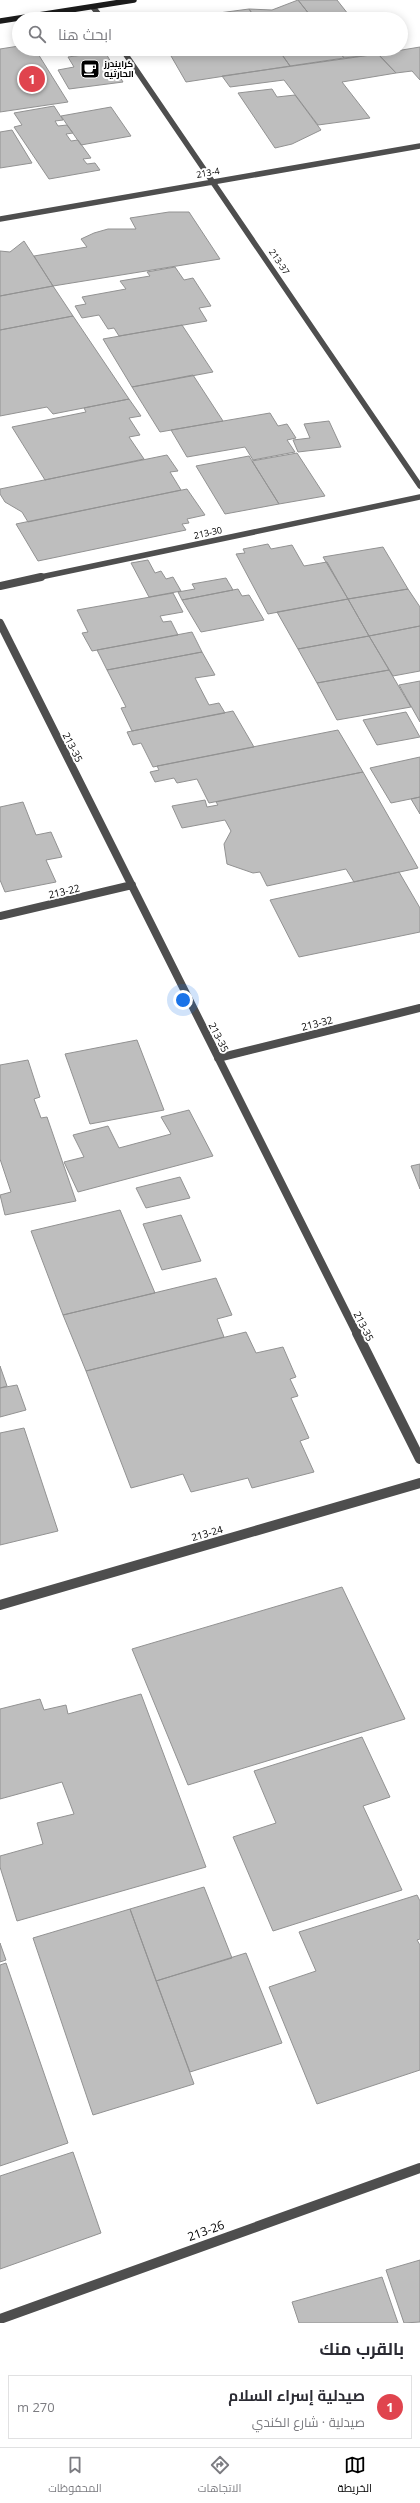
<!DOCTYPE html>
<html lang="ar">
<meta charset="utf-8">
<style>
:root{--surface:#fff;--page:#f7f7f7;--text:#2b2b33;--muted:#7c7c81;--line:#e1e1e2;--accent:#000}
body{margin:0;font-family:"Open Sans",Cairo,sans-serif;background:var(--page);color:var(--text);direction:rtl}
.you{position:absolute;left:183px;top:1000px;width:14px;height:14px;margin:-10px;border:3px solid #fff;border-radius:50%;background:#1a73e8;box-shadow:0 0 0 6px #1a73e833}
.badge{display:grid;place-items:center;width:26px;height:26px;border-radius:50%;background:var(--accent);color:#fff;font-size:13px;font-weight:700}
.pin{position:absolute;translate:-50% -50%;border:2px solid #fff;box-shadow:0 1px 4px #0006}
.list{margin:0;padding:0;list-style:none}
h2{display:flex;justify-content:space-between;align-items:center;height:52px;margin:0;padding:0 16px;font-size:17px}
h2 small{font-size:13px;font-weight:400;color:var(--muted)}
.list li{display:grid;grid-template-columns:26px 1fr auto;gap:12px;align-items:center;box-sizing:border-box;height:64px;margin:0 8px 8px;padding:0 8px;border:1px solid var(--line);border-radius:0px}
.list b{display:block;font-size:15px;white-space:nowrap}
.list p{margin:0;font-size:13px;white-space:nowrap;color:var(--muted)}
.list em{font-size:13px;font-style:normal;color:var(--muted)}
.icon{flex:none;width:22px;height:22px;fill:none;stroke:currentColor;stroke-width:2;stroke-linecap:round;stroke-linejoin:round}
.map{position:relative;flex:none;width:420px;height:2323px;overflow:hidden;direction:ltr}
.search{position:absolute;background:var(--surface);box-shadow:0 2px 10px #0003;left:12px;right:12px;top:12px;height:44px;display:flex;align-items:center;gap:10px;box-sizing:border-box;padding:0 14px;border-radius:22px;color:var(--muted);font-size:15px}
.sheet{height:124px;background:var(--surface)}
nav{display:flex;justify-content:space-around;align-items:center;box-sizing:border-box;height:56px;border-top:1px solid var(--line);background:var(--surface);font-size:11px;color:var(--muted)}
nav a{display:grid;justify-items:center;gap:2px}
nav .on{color:var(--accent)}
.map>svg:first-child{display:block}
.building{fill:#bebebe;stroke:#929292}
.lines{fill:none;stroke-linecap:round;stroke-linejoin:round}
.street-far2{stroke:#4e4e4e;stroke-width:5.5}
.street-far1{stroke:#4e4e4e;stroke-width:8}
.street{stroke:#4e4e4e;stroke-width:10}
.secondary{stroke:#1b1b1b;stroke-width:5.5}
.labels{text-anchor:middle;stroke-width:4;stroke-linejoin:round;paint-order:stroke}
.far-poi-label{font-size:9px;font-weight:bold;fill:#000;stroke:#fff;text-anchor:start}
.far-street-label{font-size:9px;fill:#000;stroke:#fff}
.street-label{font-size:10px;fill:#000;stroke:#fff}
.near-street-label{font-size:12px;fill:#000;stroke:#fff}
</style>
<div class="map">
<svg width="420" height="2323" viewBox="0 0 420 2323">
<rect width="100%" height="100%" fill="#fff"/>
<!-- building -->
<path class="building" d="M298,0L313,19H256L249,9L272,10Z
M298,0H337L352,19H313Z
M249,9L256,19H179L181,18Z
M19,46V49H35L68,102L0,112V49Z
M420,47V80L412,71L396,73L378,54Z
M167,49H278L290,66L186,82Z
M278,49H337L344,58L290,66Z
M337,49H375L378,54L344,58Z
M105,52L123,82L69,89L58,70L74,67L68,57Z
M378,54L396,73L342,82L370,118L318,125L284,80L230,87L222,76Z
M272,89L277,97L295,95L321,130L292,144L275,148L238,93Z
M54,106L63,120L55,121L58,126L67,125L73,133L66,134L71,141L78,140L91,158L83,159L87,164L95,163L100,170L49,179L14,127L22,125L14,113Z
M111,107L131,136L81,145L61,116Z
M12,130L32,163L0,168V132Z
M169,212H189L220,259L53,286L34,256L87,247L81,239L94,233L108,229H136L130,218Z
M24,241L53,286L0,296V251L10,252Z
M175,267L184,280L193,278L211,306L199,308L207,321L119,336L114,328L108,329L99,315L82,318L75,306L86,304L82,297L126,289L120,281L150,276L147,272Z
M53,286L73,316L0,330V296Z
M73,316L129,399L53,414L47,407L0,416V330Z
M182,325L213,372L132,387L103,339Z
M193,375L223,421L160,432L132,387Z
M129,399L141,416L129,418L140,435L129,437L144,459L45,480L12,427L86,412L84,408Z
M270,413L278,426L287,424L296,438L287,440L295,452L253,460L245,447L187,457L171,430Z
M329,421L341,447L298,452L293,440L310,438L304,424Z
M297,453L325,496L279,504L252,461Z
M167,455L178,471L170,472L181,490L28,522L22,512L5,502L0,494V489Z
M249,456L279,504L225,514L196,466Z
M187,489L205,515L187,519L189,523L182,524L186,530L38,561L16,524Z
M268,544L271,549L292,545L304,566L327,562L348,599L268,614L236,554L245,553L243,549Z
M383,547L408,589L348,599L323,557Z
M148,560L155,573L161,571L166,579L173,577L181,591L149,597L131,563Z
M226,578L233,590L182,600L178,592L195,589L192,584Z
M238,589L242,596L249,595L264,620L201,632L182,600Z
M408,589L420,607V626L369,636L348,599Z
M173,593L183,612L160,616L163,622L171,621L178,635L92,651L82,633L88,632L77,610Z
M348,599L369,636L298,649L277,612Z
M420,626V671L393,676L369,636Z
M192,632L202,652L107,670L97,650Z
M369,636L389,670L317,683L298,649Z
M202,652L215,675L195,678L209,705L219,703L225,713L132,731L121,708L126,707L107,670Z
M389,670L411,707L337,720L317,683Z
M420,681V722L399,685Z
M233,711L254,747L153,767L141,743L133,745L127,732Z
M406,712L420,737L377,745L363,720Z
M338,730L363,772L209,803L197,779L177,783L174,778L155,782L150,772L159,770L157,766Z
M420,757V797L391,803L370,768Z
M363,772L418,868L354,882L346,869L267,886L260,872L253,873L227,864L224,844L231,831L225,820L182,828L172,806L205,800L207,807L218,805L216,802Z
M420,797V814L411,799Z
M23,802L36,835L51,832L62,857L46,860L56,882L5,892L0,880V807Z
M399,872L420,908V932L299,957L270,900Z
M137,1040L164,1110L90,1124L65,1054Z
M28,1060L40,1097L34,1099L41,1118L47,1117L76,1201L5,1215L0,1195L11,1192L0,1159V1065Z
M189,1110L213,1156L78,1192L64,1162L84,1157L73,1135L108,1126L119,1148L171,1134L161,1117Z
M420,1164V1189L411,1166Z
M180,1177L190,1198L146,1208L136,1188Z
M120,1210L155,1293L63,1315L31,1231Z
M181,1215L201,1261L162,1270L143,1224Z
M216,1278L232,1315L217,1319L224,1337L86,1371L63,1315Z
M246,1332L256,1353L283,1347L296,1377L290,1379L298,1396L291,1398L309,1438L300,1441L314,1472L252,1488L248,1478L191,1492L183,1474L131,1488L86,1371Z
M0,1366L7,1386L0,1388Z
M17,1385L26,1410L0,1417V1388Z
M24,1428L58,1531L0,1545V1433Z
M342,1587L405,1719L188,1785L132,1649Z
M141,1694L206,1867L17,1921L0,1867V1856L43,1844L37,1823L74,1814L62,1782L0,1799V1709L40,1699L44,1710L66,1705L68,1714Z
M362,1737L390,1797L363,1806L402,1890L273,1931L233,1837L276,1823L254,1771Z
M204,1887L232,1958L156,1981L130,1909Z
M417,1895L420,1901V1939L417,1940L420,1945V2070L317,2104L269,1987L316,1971L299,1932Z
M130,1909L194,2084L93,2115L33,1938Z
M0,1943L6,1960L0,1962Z
M246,1953L282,2043L190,2072L156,1981Z
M6,1963L68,2143L0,2166V1965Z
M73,2152L101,2233L0,2269V2176Z
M420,2260V2322L404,2323L386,2270Z
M382,2277L398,2323H299L292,2302Z"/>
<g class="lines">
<!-- street-far2 -->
<path class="street-far2" d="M93,7L102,19
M122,49L420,486
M0,219L420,146
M36,578L420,497"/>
<!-- street-far1 -->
<path class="street-far1" d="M0,586L41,577
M0,623L357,1334
M0,916L132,885
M218,1058L420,1008"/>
<!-- street -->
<path class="street" d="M357,1333L420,1459
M0,1605L420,1483
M0,2319L420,2168"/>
<!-- secondary -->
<path class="secondary" d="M0,21L134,0"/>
</g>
<!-- icons -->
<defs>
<g id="cafe-square" transform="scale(1)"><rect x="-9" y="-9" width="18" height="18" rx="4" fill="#000" stroke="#fff"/><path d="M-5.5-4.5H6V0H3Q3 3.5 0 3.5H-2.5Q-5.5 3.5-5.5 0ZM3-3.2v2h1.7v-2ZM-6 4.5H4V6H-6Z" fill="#fff"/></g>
</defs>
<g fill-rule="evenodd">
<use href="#cafe-square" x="90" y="69"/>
</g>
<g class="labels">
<!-- far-poi labels -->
<g class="far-poi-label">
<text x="104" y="67">كرايندرز<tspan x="104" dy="10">الحارثيه</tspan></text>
</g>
<!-- far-street labels -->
<g class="far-street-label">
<text transform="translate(208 173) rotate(-10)" y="3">213-4</text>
<text transform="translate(279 262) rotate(56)" y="3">213-37</text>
<text transform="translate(208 533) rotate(-12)" y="3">213-30</text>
</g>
<!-- street labels -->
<g class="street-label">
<text transform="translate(73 747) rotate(63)" y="4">213-35</text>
<text transform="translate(64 891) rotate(-13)" y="4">213-22</text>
<text transform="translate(317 1023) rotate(-14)" y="4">213-32</text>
<text transform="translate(219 1037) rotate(63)" y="4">213-35</text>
<text transform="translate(364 1326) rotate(63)" y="4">213-35</text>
<text transform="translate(207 1533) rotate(-16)" y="4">213-24</text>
</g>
<!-- near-street labels -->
<g class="near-street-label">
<text transform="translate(206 2231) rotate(-20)" y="4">213-26</text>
</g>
</g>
</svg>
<div class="you"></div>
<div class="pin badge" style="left:32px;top:79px;background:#e0444e">1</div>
<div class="search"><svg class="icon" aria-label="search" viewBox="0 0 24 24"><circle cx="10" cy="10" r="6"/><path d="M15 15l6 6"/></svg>ابحث هنا</div>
</div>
<section class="sheet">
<h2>بالقرب منك<small></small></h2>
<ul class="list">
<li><span class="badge" style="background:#e0444e">1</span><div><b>صيدلية إسراء السلام</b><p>صيدلية · شارع الكندي</p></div><em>270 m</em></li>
</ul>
</section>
<nav>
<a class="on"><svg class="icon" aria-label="map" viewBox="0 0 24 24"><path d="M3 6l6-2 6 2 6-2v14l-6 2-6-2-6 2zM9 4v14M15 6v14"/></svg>الخريطة</a>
<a><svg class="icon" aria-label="directions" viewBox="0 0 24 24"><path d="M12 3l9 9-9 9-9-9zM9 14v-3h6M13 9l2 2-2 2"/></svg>الاتجاهات</a>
<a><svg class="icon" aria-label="saved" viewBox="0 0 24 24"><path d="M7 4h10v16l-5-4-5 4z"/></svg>المحفوظات</a>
</nav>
